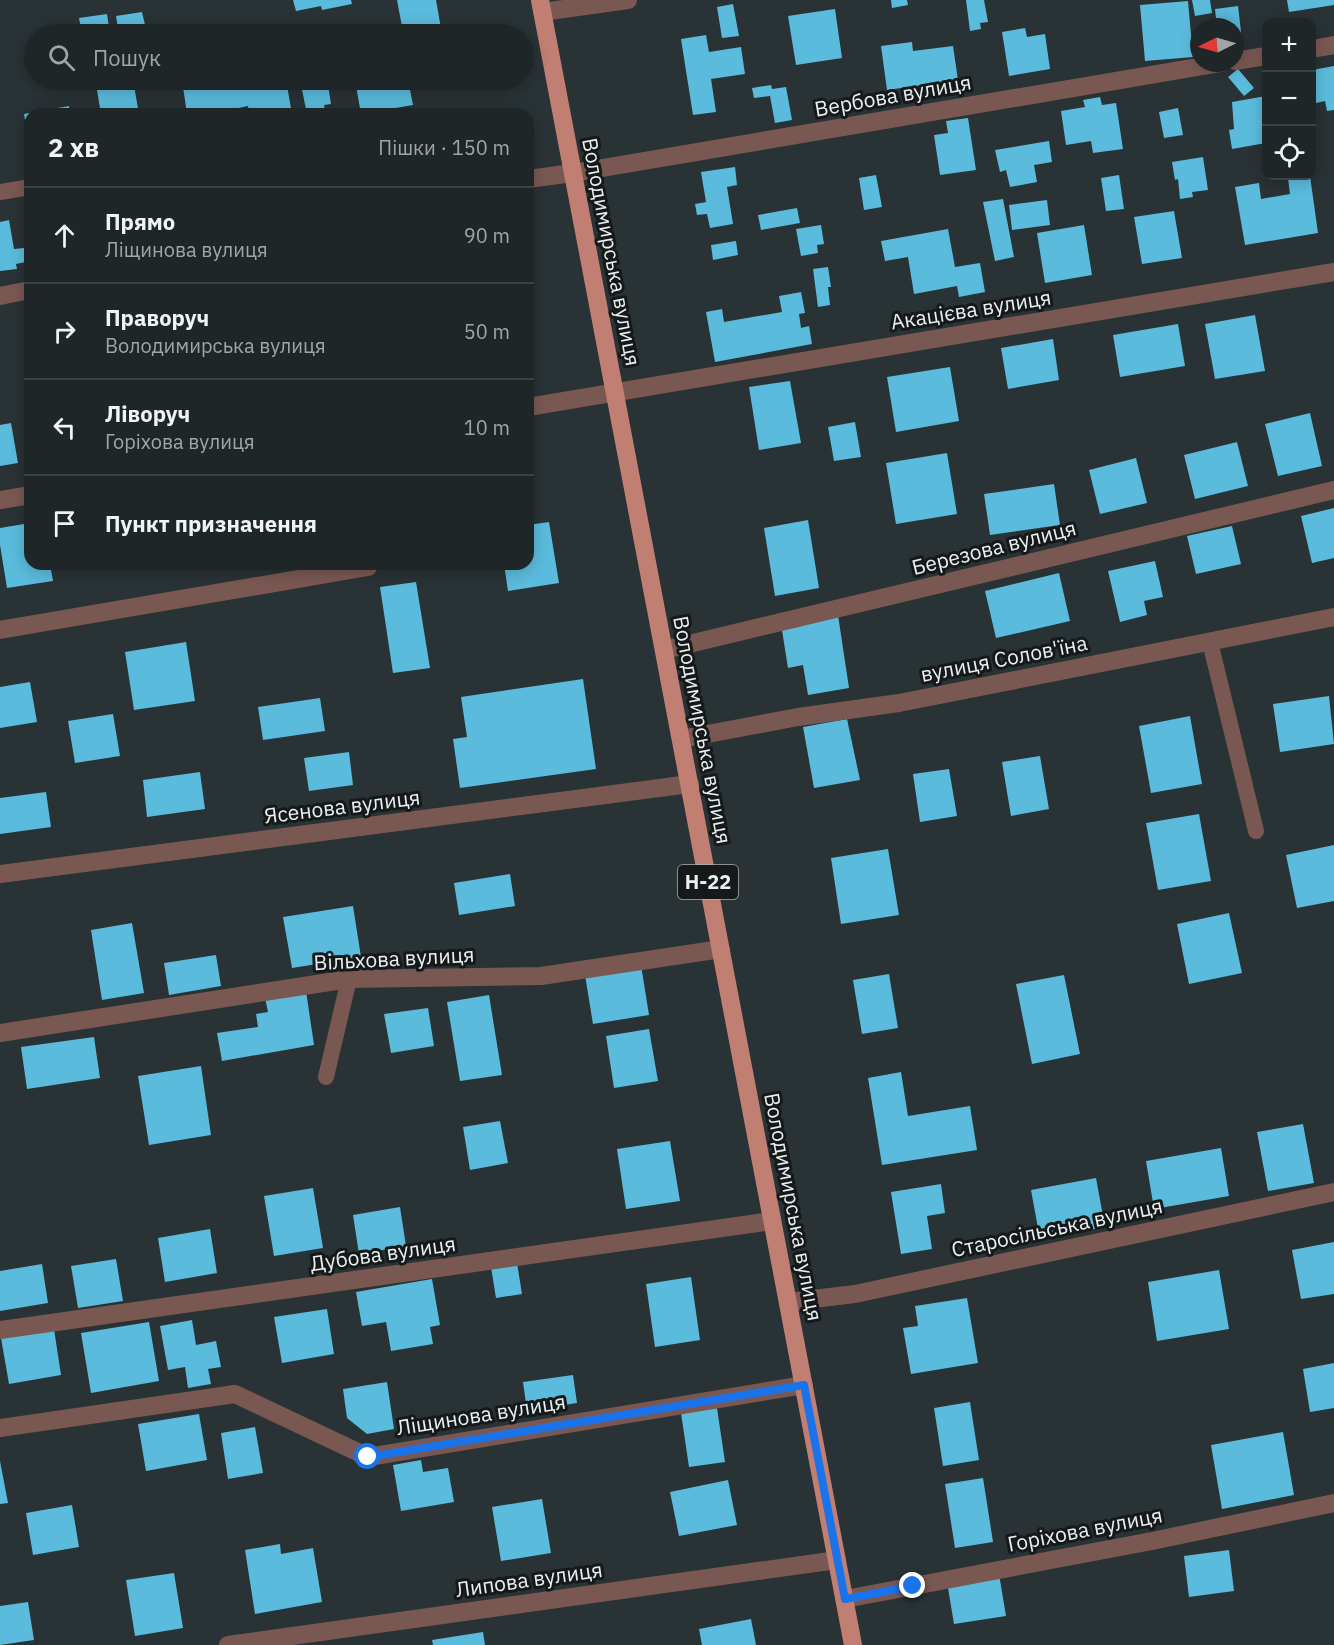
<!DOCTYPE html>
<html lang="uk">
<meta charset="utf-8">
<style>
:root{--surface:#1f2628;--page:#272e30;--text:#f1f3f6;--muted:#a1a5a8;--line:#3c4345}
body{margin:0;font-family:"IBM Plex Sans",sans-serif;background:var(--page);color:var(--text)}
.controls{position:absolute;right:18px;top:18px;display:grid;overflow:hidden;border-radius:12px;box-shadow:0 3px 15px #0003}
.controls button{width:54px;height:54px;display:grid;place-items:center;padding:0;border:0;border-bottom:2px solid var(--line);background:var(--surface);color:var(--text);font:30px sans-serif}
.compass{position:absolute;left:1190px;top:18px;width:54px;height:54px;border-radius:50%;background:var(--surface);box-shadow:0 3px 15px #0003;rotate:265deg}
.stop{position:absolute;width:18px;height:18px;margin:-14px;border:4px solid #1a73e8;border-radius:50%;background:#fff}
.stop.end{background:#1a73e8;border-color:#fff;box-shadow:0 2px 6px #0008}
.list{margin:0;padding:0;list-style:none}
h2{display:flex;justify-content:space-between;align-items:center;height:78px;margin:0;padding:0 24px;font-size:26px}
h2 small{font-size:20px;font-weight:400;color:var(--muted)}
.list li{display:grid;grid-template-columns:39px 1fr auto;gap:18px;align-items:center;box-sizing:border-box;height:96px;padding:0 24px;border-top:2px solid var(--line)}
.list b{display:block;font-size:22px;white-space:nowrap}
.list p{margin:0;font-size:20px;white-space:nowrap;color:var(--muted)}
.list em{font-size:20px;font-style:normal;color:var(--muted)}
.icon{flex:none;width:33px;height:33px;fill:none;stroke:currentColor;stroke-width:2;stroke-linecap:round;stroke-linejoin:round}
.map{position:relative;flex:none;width:1334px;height:1645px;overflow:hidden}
.search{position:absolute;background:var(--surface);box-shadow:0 3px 15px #0003;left:24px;top:24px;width:510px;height:66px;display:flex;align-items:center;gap:15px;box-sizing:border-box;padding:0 21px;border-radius:33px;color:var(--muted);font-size:22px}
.panel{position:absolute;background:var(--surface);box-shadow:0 3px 15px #0003;left:24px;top:108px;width:510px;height:462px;border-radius:18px}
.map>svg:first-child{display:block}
.building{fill:#5bbbdc}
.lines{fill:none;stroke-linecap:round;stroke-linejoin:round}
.service{stroke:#7a5852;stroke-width:16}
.minor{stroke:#7a5852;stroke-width:18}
.primary{stroke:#c17e73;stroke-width:18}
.route{stroke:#1a73e8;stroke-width:8}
.labels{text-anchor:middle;stroke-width:6;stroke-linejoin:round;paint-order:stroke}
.shield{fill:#15191a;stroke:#aab0b1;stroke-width:1.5}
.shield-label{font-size:20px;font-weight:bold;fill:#eaf0f2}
.street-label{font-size:21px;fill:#eaf0f2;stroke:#15191a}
</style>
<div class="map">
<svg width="1334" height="1645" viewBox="0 0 1334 1645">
<rect width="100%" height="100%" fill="#293235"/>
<!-- building -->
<path class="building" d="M293,0H351L352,4L322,10L321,6L296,11Z
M397,0H436L442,34H395L403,32Z
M891,0H907L908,5L892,8Z
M966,0H984L988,22L980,23L981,29L970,31Z
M1192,0H1210L1212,13L1195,16Z
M1287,0H1334V5L1289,12Z
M1188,1L1193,57L1145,61L1140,5Z
M733,4L739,36L722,38L717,7Z
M1238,6L1242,40L1235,41V27H1217L1215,9Z
M835,9L842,58L796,65L788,16Z
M142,12L146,29L119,34L116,16Z
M107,14L110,34H82L79,18Z
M383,25L384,34H335L334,32Z
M1025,28L1027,37L1045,34L1050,69L1009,76L1002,32Z
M706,35L709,52L741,47L745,74L711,79L716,112L693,115L681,39Z
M912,42L913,51L953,46L958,80L887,90L881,46Z
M1334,66V110L1327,111L1325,101L1312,104V70Z
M1238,69L1254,88L1244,96L1228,77Z
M115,80H133L139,114H101L96,84Z
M145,80H166V81L146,84Z
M182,80H286L292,114H249L248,106L234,109L235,114H187Z
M300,80H319L320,86L328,85L331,104L324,105L326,114H307Z
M355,80H408L413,105L361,114Z
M771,85L772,89L786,87L792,120L775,123L770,96L754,98L752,88Z
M1266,96V123H1262L1266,143L1232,149L1229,130L1234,129L1232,102Z
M1100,97L1102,105L1116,103L1123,149L1093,153L1091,141L1066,145L1061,111L1085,107L1083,100Z
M69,106L70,114H30L29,144L24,114Z
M1178,108L1183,135L1164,138L1159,112Z
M968,118L976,170L940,175L934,135L948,133L946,121Z
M1049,141L1052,162L1034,165L1037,182L1010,187L1006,170L1000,172L995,150Z
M1203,157L1208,190L1192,192L1193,197L1180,199L1178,179L1175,180L1172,162Z
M735,167L737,185L727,187L733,224L710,228L707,214L697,215L695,204L706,202L701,172Z
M876,175L882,207L864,210L859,178Z
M1119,175L1124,209L1106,211L1101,178Z
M1310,176L1318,233L1245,245L1235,187L1259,183L1261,199L1290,194L1288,178Z
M1003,199L1014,257L995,261L983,202Z
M1047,200L1050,225L1012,230L1009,205Z
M797,208L800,223L761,230L758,215Z
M1174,211L1182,258L1142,264L1134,217Z
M9,220L14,249L24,248L26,262L16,264L17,269L0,271V222Z
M821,225L824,244L817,245L818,253L801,256L796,229Z
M1084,225L1092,275L1045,283L1037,233Z
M948,229L955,267L980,263L985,292L959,297L957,286L914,294L908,257L885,261L881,241Z
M736,241L738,255L713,260L711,245Z
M828,267L831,287H828L830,305L818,307L813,269Z
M801,292L805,313L799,314L801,328L809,326L812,344L715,362L706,312L722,309L724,322L782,312L779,296Z
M1255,315L1265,371L1215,379L1205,324Z
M1178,324L1185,366L1120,377L1113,335Z
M1053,339L1059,380L1008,389L1001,348Z
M950,367L959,421L896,432L887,377Z
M790,381L801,443L759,450L749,387Z
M1310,413L1322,466L1278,476L1265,424Z
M855,422L861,457L834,461L828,427Z
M11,423L18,463L0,466V425Z
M528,438L534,472L528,473Z
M1237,442L1248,486L1195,499L1184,455Z
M947,453L957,514L896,524L886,463Z
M1136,458L1147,503L1100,514L1089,470Z
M1054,484L1060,525L990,535L984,494Z
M1334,508V558L1312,563L1301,516Z
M808,520L819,588L775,596L764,528Z
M549,522L559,583L508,591L504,564H528V525Z
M30,523V564H50L53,581L7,588L0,545V528Z
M1232,526L1241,564L1196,574L1187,536Z
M1155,561L1163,597L1144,601L1147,615L1120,622L1108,571Z
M1059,573L1070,621L996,638L985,591Z
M416,582L430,668L393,673L380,587Z
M838,615L849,688L808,695L803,665L788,668L781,624Z
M186,642L195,701L134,710L125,652Z
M583,679L596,769L460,788L453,739L467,737L461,697Z
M30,682L37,722L0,728V687Z
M1329,696L1334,744L1280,752L1273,704Z
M320,698L325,731L263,740L258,707Z
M113,714L120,756L75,763L68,721Z
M1190,716L1202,784L1151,793L1139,726Z
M847,719L860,780L814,788L803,727Z
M349,752L353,785L309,791L304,758Z
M1040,756L1049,809L1011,816L1002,762Z
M949,769L957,816L920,822L913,774Z
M200,772L205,809L147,817L143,780Z
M46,792L51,827L0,834V798Z
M1199,814L1211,881L1158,890L1146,823Z
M1334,845V901L1297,908L1286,855Z
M888,849L899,915L841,924L831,858Z
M510,874L515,906L459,915L454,883Z
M353,906L361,957L292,968L283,917Z
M1229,913L1242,973L1189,984L1177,924Z
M132,923L144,993L102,1000L91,930Z
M216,955L221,986L169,995L164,963Z
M641,965L649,1015L593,1024L585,975Z
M889,974L898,1028L862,1034L853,980Z
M1064,975L1080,1054L1032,1064L1016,984Z
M306,991L314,1045L222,1061L217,1033L258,1027L256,1014L268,1012L265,998Z
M489,995L502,1075L460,1081L447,1002Z
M428,1008L434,1046L391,1053L384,1014Z
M649,1029L658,1081L614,1088L606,1036Z
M94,1037L100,1078L27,1089L21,1047Z
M201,1066L211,1135L149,1145L138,1076Z
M901,1072L908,1116L970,1106L977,1150L882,1165L868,1078Z
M500,1121L508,1163L470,1170L463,1127Z
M1303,1124L1314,1183L1268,1191L1257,1132Z
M670,1141L680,1201L626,1209L617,1149Z
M1221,1148L1229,1196L1154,1209L1146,1161Z
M1096,1178L1105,1227L1040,1239L1031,1190Z
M941,1184L945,1213L927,1216L932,1249L901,1254L891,1192Z
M313,1188L323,1248L274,1256L264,1196Z
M400,1207L406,1246L359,1254L353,1215Z
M210,1229L217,1273L165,1282L158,1238Z
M1334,1242V1294L1301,1299L1292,1250Z
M116,1259L123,1301L78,1308L71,1266Z
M517,1263L522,1294L496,1298L491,1267Z
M42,1264L48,1303L0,1311V1271Z
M1219,1270L1229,1329L1157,1341L1148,1282Z
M691,1277L700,1340L655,1347L646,1284Z
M432,1279L440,1325L430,1327L433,1344L391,1351L386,1322L362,1326L356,1292Z
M967,1298L978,1363L911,1374L903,1328L918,1326L915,1306Z
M327,1309L334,1354L282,1363L274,1317Z
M192,1320L196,1345L216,1341L221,1367L208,1369L211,1384L188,1388L185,1367L168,1370L160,1326Z
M149,1322L159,1381L91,1393L81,1333Z
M54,1329L61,1375L9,1384L1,1338Z
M1334,1363V1408L1310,1412L1303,1369Z
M573,1375L577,1403L527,1411L523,1382Z
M387,1382L394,1429L367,1434L347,1418L343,1389Z
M970,1402L979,1460L943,1466L934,1408Z
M717,1408L725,1462L689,1467L681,1413Z
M199,1414L207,1460L146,1471L138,1424Z
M255,1427L263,1473L228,1479L221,1433Z
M1283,1432L1294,1495L1222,1509L1211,1445Z
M421,1460L423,1472L448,1468L454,1502L401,1511L393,1465Z
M0,1461L8,1503L0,1504Z
M983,1478L993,1542L955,1548L945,1484Z
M728,1480L737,1525L679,1536L670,1492Z
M542,1499L551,1553L501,1561L492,1507Z
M72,1505L79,1547L33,1555L26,1513Z
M280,1544L281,1554L313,1548L322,1602L255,1614L245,1550Z
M1229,1550L1234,1591L1189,1597L1184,1556Z
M174,1573L183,1628L135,1636L126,1580Z
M999,1574L1006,1616L954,1624L947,1582Z
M28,1602L34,1640L0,1645V1606Z
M751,1619L756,1645H702L699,1629Z
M483,1632L485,1645H433L432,1640Z"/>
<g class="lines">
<!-- service -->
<path class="service" d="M0,192L30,187
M1210,642L1256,831
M326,1077L349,979"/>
<!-- minor -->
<path class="minor" d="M542,12L628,0
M1312,49L1334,45
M1235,61L1266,56
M528,179L573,173L1221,63
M0,296L30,290
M528,407L1334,272
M0,500L30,495
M0,630L368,567
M664,650L1334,490
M681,739L798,717L899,703L1334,617
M0,874L690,784
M0,1033L349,979L541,976L721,949
M788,1302L855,1294L1334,1192
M0,1330L772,1221
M0,1428L235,1394L368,1457L804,1385
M845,1599L1152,1541L1334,1503
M228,1645L837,1560"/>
<!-- primary -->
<path class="primary" d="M540,0L853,1645"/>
</g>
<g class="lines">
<!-- route -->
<path class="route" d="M368,1457L804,1385L845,1599L913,1586"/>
</g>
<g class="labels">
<!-- shield labels -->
<rect class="shield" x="678" y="865" width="60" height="34" rx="4.5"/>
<g class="shield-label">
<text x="708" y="889">Н-22</text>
</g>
<!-- street labels -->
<g class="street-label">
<text transform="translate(893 96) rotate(-10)" y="7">Вербова вулиця</text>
<text transform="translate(611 252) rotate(79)" y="7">Володимирська вулиця</text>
<text transform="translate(971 310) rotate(-9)" y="7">Акацієва вулиця</text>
<text transform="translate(994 548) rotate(-14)" y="7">Березова вулиця</text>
<text transform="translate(1004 659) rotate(-11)" y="7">вулиця Солов'їна</text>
<text transform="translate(702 730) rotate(79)" y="7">Володимирська вулиця</text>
<text transform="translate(342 807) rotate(-7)" y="7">Ясенова вулиця</text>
<text transform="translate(394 959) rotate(-3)" y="7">Вільхова вулиця</text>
<text transform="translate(793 1207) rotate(79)" y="7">Володимирська вулиця</text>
<text transform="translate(1057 1228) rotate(-12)" y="7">Старосільська вулиця</text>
<text transform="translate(383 1254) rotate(-8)" y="7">Дубова вулиця</text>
<text transform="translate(481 1415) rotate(-9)" y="7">Ліщинова вулиця</text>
<text transform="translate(1085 1530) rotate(-11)" y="7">Горіхова вулиця</text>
<text transform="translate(529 1580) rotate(-8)" y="7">Липова вулиця</text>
</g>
</g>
</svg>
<div class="controls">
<button>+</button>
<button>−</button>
<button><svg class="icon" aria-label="locate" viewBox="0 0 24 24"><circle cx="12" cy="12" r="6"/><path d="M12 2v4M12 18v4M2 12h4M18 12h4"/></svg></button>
</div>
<svg class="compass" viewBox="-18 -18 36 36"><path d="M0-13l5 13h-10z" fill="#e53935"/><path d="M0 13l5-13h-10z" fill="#a1a5a8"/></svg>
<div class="stop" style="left:368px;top:1457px"></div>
<div class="stop end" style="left:913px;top:1586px"></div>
<div class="search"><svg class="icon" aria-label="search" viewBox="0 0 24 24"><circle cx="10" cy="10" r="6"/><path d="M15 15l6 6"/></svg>Пошук</div>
<section class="panel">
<h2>2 хв<small>Пішки · 150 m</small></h2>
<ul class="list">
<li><svg class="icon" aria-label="ahead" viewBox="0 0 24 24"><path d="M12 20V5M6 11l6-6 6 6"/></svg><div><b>Прямо</b><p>Ліщинова вулиця</p></div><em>90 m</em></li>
<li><svg class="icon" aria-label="right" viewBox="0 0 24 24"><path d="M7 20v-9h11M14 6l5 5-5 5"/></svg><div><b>Праворуч</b><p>Володимирська вулиця</p></div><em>50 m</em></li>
<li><svg class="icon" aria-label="left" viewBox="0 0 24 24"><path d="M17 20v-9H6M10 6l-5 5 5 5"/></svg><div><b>Ліворуч</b><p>Горіхова вулиця</p></div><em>10 m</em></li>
<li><svg class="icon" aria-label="arrive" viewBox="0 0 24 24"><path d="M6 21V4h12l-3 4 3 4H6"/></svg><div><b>Пункт призначення</b></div></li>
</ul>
</section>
</div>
